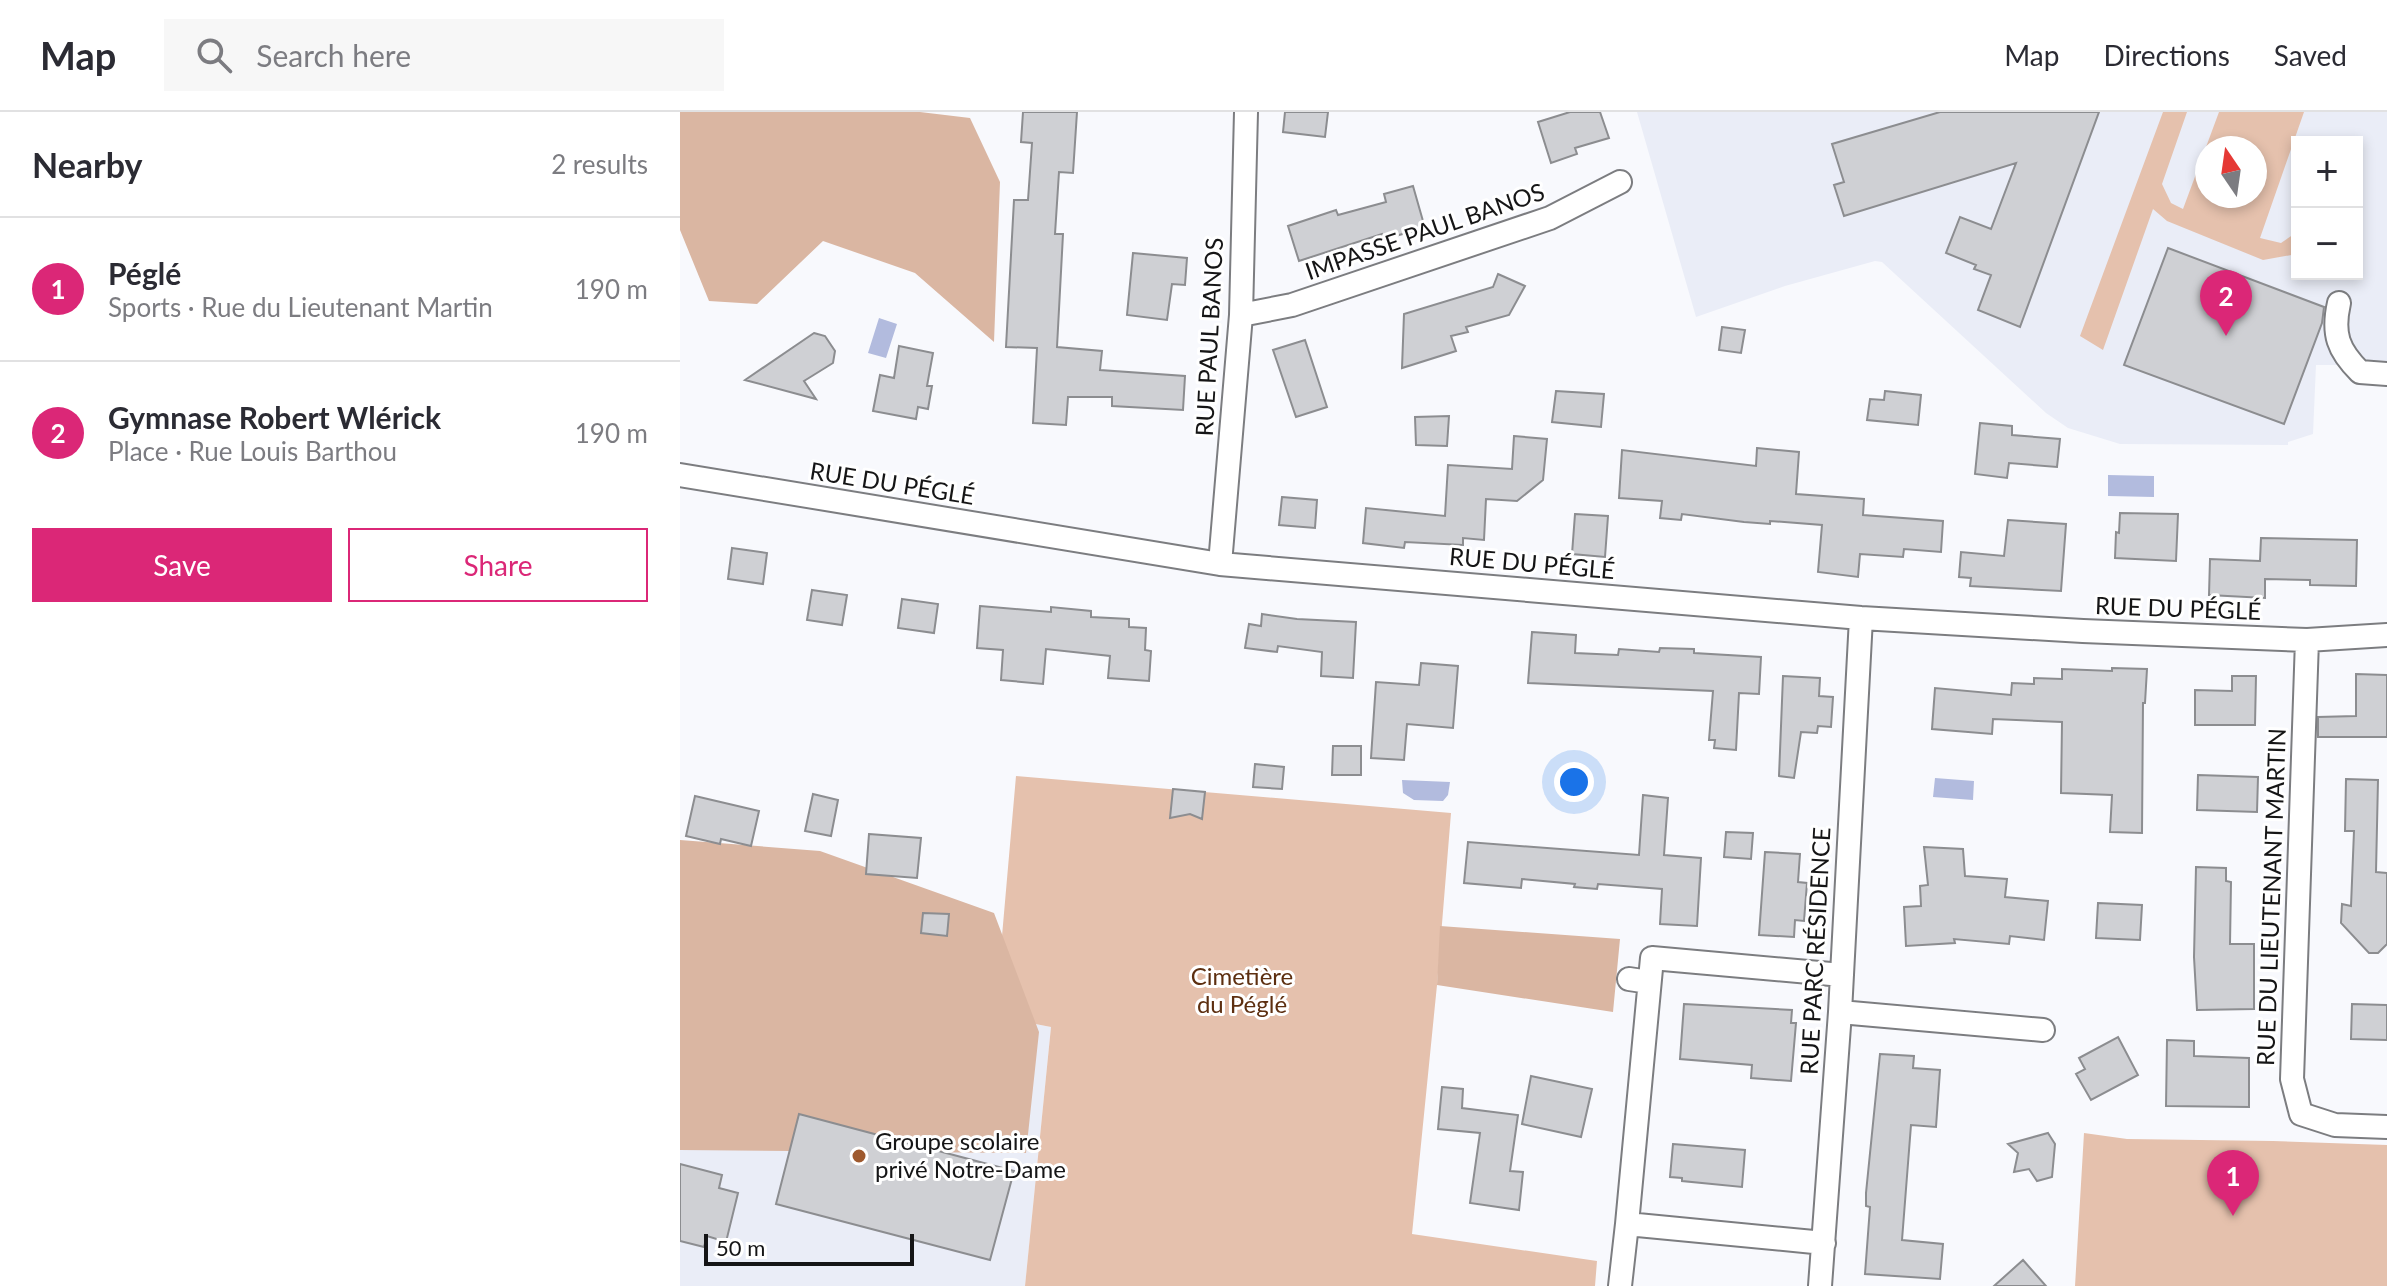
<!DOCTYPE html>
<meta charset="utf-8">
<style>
:root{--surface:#fff;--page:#f7f7f7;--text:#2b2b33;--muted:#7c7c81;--line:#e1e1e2;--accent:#db2777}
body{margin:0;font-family:Lato,sans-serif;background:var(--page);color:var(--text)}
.controls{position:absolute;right:24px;top:24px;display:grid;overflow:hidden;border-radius:0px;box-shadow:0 4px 12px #0003}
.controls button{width:72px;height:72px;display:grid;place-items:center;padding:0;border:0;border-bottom:2px solid var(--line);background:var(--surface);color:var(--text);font:40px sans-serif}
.compass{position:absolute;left:1515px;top:24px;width:72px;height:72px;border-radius:50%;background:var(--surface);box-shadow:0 4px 12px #0003;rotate:347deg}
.scale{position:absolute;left:24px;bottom:20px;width:210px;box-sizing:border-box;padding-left:8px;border:4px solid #151516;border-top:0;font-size:22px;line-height:28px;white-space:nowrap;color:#151516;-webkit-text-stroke:6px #fff;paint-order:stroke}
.you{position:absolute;left:894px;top:670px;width:28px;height:28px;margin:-20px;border:6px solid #fff;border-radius:50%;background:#1a73e8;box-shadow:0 0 0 12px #1a73e833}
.badge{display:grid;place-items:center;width:52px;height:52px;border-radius:50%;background:var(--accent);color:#fff;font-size:26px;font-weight:700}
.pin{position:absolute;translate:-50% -66px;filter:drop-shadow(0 2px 4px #0008)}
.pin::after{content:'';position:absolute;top:42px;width:28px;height:24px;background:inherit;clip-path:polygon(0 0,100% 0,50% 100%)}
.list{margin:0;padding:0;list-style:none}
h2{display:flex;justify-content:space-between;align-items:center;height:104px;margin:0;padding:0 32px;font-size:34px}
h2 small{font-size:26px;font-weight:400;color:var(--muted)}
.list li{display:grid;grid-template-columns:52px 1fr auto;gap:24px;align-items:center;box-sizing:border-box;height:144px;padding:0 32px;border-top:2px solid var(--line)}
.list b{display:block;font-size:30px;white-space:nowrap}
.list p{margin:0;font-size:26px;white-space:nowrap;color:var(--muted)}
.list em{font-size:26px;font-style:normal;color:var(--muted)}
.actions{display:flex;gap:16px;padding:24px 32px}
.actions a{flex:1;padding:18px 0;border:2px solid var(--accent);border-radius:0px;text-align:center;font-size:28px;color:var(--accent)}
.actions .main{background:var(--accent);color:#fff}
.icon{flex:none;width:44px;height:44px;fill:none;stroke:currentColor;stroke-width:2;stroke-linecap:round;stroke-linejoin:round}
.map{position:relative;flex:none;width:1707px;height:1174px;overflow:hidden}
header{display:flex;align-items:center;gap:48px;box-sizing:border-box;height:112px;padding:0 40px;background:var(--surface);border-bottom:2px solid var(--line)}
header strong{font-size:38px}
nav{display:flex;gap:44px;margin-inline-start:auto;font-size:28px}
.search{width:560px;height:72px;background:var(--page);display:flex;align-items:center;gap:20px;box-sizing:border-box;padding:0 28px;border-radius:0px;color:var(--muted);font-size:30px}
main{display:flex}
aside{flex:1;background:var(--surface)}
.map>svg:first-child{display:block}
.built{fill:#eaedf7;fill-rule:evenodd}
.green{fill:#e5c1ad;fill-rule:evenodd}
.forest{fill:#dab6a2}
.water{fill:#b2bbde}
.building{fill:#cfd0d4;stroke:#8c8d90;stroke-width:2}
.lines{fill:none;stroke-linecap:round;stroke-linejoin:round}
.minor-casing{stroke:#7c7d80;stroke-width:26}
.minor{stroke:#fff;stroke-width:22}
.poi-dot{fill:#9e592e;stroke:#fff;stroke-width:3}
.labels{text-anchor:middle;stroke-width:6;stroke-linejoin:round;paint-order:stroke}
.street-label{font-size:24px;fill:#151516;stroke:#fff}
.park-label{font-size:24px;fill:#5d2f10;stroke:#fff}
.poi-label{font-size:24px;fill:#151516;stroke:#fff;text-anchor:start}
</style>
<header>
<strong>Map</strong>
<div class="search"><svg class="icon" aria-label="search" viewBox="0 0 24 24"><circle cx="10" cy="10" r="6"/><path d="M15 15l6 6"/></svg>Search here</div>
<nav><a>Map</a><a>Directions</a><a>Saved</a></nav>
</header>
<main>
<aside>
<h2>Nearby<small>2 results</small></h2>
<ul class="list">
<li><span class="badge">1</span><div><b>Péglé</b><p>Sports · Rue du Lieutenant Martin</p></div><em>190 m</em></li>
<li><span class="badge">2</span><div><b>Gymnase Robert Wlérick</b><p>Place · Rue Louis Barthou</p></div><em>190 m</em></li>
</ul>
<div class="actions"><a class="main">Save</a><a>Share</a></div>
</aside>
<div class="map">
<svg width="1707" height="1174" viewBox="0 0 1707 1174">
<rect width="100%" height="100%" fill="#f8f9fd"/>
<!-- built -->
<path class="built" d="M957,0H1707V253H1636L1633,322L1608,330V333L1440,332L1388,316L1366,301L1202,150L1195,149L1105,174L1016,205ZM1617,30H1677V162H1617ZM1527,36H1575V84H1527Z
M0,866L315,904L371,915L345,1174H0Z"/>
<!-- green -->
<path class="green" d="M1483,0H1507L1482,72L1491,91L1503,97L1539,0H1624L1580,126L1601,131L1617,120V142L1583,148L1487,109L1473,97L1423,238L1400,224ZM1527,36H1575V84H1527Z
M336,664L771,701L757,873L732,1122L917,1149L915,1174H345L371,915L315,904Z
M1404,1021L1447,1027L1593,1029L1707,1033V1174H1395Z"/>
<!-- forest -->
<path class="forest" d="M0,0H240L290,6L320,70L314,230L235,161L143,129L77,192L29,189L0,118Z
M0,728L140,739L314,801L359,920L346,1041L0,1038Z
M760,814L940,827L933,900L757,873Z"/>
<!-- water -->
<path class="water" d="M199,206L217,212L206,246L188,241Z
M1428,363L1474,364V385L1428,384Z
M1255,666L1294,669L1293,688L1253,685Z
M722,668L770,670L768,683L763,689L734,688L723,681Z"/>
<!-- building -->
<path class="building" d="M343,0H397L393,61L379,60L375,122H383L377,235L422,239L420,258L505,264L503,298L432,294V285H388L386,313L353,311L357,236L326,235L334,88H348L352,31L341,30Z
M605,0H648L645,25L603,20Z
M890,0H920L929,26L895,36L897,42L871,51L858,10Z
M1260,0H1419L1340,215L1298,198L1311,163L1294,157L1296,153L1266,141L1280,105L1311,117L1336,51L1164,104L1154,73L1164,70L1152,32Z
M733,74L745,116L704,127L702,122L619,149L608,114L656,98L658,103L706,90L704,82Z
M1488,136L1644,195L1642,211L1604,312L1444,253Z
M453,141L507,146L505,173L492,172L487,208L447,203Z
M818,162L845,174L829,203L786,215L788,220L771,224L776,239L722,256L724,202L813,175Z
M1042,215L1065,218L1061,241L1039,238Z
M134,221L145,224L155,239L153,251L124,269L136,287L65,268Z
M625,228L647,295L616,305L593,238Z
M219,234L253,241L247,274H252L248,297L238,295L236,307L193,299L200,263L214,266Z
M876,279L924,282L921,315L872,310Z
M1205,279L1241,283L1238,313L1187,308L1190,287L1204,288Z
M769,304L767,334L736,333L735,305Z
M1300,311L1332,314V323L1380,327L1377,355L1329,351L1327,366L1295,362Z
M834,324L867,327L863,368L837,389L806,387L804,428L783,426V433L725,430L724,436L683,431L686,396L765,404L768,353L832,357Z
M1077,336L1119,340L1116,382L1184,387L1183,403L1263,409L1261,440L1224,437L1223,445L1180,442L1178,465L1138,460L1142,413L1090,409V412L1064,410L1002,402L1001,408L980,406L982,389L939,386L942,338L1076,354Z
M602,385L637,388L635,416L599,413Z
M1440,401L1498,402L1496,449L1435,446L1436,420L1439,421Z
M895,402L928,404L925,445L892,442Z
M1328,408L1386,412L1381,479L1290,474L1291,466L1279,465L1281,440L1324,444Z
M1581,426L1677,428L1676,474L1630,473V468L1585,467V486L1529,483L1530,447L1580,449Z
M52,436L87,441L83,472L48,467Z
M132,478L167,483L162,513L127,508Z
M222,487L258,492L254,521L218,516Z
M300,494L371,500V495L411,499V505L449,507V515L466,516L465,538L471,539L469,569L428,566L430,544L366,537L363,572L321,568L323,538L297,536Z
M582,502L617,507L676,510L673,566L641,564L642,540L598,534L597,540L565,536L569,512L581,514Z
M852,520L896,523L895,541L938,543L939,537L979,540L980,536L1014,537V541L1081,545L1079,582L1059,581L1056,638L1034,636L1035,628H1029L1033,579L848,571Z
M741,551L778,554L773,616L727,612L724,648L691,646L696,570L739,573Z
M1432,556L1467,557L1465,591H1463L1462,721L1430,720L1432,683L1381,681L1382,610L1313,607L1312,622L1252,617L1255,576L1331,583L1332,571L1354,572V566L1382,567V557L1432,559Z
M1676,562L1707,563V625H1638V605L1676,604Z
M1103,564L1140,566L1139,584L1153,585L1151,615L1138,614L1137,621L1121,620L1114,666L1099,664Z
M1552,564H1576L1575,613H1515V578L1552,579Z
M653,634H681V663H652Z
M575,652L604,655L602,677L573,675Z
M1518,663L1578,665L1577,700L1517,698Z
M1666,667L1698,668L1696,760L1707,761V832L1698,841H1689L1661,811L1662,792L1671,794L1674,719H1665Z
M493,677L525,680L522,707L510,702L490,706Z
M133,682L158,688L151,724L125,719Z
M963,683L988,686L984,743L1021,746L1017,814L980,812L982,777L918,772L917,777L894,775L895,772L842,767L841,776L784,771L788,730L959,743Z
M15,684L79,699L71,734L41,727L40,732L6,724Z
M1046,720L1073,721L1071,747L1044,745Z
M189,722L241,726L237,766L186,762Z
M1244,735L1283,737L1285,764L1327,767L1325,785L1368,789L1364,828L1330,824L1329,832L1274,827L1275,831L1226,834L1224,795L1241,794L1240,774L1248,773Z
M1085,740L1120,742L1118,770L1127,771L1124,809L1115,808L1114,825L1079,823Z
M1516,755L1546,756V769L1551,770L1550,832H1574V897L1517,898L1514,845Z
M1418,791L1462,793L1460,828L1416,826Z
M243,801L269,802L267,824L241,821Z
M1004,892L1112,898L1111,911H1116L1111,969L1071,966L1072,953L1000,947Z
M1672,892L1707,893V928L1671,927Z
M1438,925L1458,963L1411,988L1396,962L1405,957L1399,946Z
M1487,928L1514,929V944L1569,946V995L1486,994Z
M1200,942L1234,944L1233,956L1260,958L1256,1015L1231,1013L1222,1128L1263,1132L1260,1167L1185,1162L1190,1095L1186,1094V1081Z
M851,964L912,977L901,1025L842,1012Z
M762,975L783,977L782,996L838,1003L830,1059L843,1060L839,1098L790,1091L800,1021L758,1017Z
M119,1002L334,1059L310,1148L96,1092Z
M1368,1021L1375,1032L1372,1065L1357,1069L1349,1057L1334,1060L1338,1041L1328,1032Z
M993,1032L1065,1038L1062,1075L1002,1069V1066L990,1065Z
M0,1052L42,1063L39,1076L58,1081L46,1130L27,1124L24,1135L0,1129Z
M1343,1148L1366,1174H1314Z"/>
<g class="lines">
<!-- minor casing -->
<g class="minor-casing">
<path id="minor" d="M1659,191C1652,222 1658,238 1680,260L1707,262
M561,203L612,193L870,106L940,70
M0,363L540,452L1181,506L1403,519L1627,528L1707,523
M540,452L561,203L566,0
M1627,528L1612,967L1621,1002L1655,1013L1707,1015
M949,867L969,870
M1160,900L1363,918
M1144,1131L947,1112L972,846L1162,863
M940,1174L947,1112
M1140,1174L1160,900L1181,506"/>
</g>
<!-- minor -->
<use href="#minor" class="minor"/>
</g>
<!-- markers -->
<circle class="poi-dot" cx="179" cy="1044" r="8"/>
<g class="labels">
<!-- street labels -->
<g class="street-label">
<text transform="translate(745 120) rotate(-19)" y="8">IMPASSE PAUL BANOS</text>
<text transform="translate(530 225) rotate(-87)" y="8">RUE PAUL BANOS</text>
<text transform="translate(212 372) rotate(9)" y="8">RUE DU PÉGLÉ</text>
<text transform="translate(852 452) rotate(5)" y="8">RUE DU PÉGLÉ</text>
<text transform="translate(1498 497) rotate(2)" y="8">RUE DU PÉGLÉ</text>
<text transform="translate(1592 785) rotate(-88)" y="8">RUE DU LIEUTENANT MARTIN</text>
<text transform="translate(1136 839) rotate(-87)" y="8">RUE PARC RÉSIDENCE</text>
</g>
<!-- park labels -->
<g class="park-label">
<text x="562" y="873">Cimetière<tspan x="562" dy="28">du Péglé</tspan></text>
</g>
<!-- poi labels -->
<g class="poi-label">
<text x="195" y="1038">Groupe scolaire<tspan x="195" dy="28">privé Notre-Dame</tspan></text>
</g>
</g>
</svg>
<div class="controls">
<button>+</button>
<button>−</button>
</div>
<svg class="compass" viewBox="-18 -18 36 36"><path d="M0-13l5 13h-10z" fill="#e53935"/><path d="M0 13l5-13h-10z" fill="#7c7c81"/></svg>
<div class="scale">50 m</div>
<div class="you"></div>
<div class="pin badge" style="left:1553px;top:1104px">1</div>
<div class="pin badge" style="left:1546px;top:224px">2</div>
</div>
</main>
